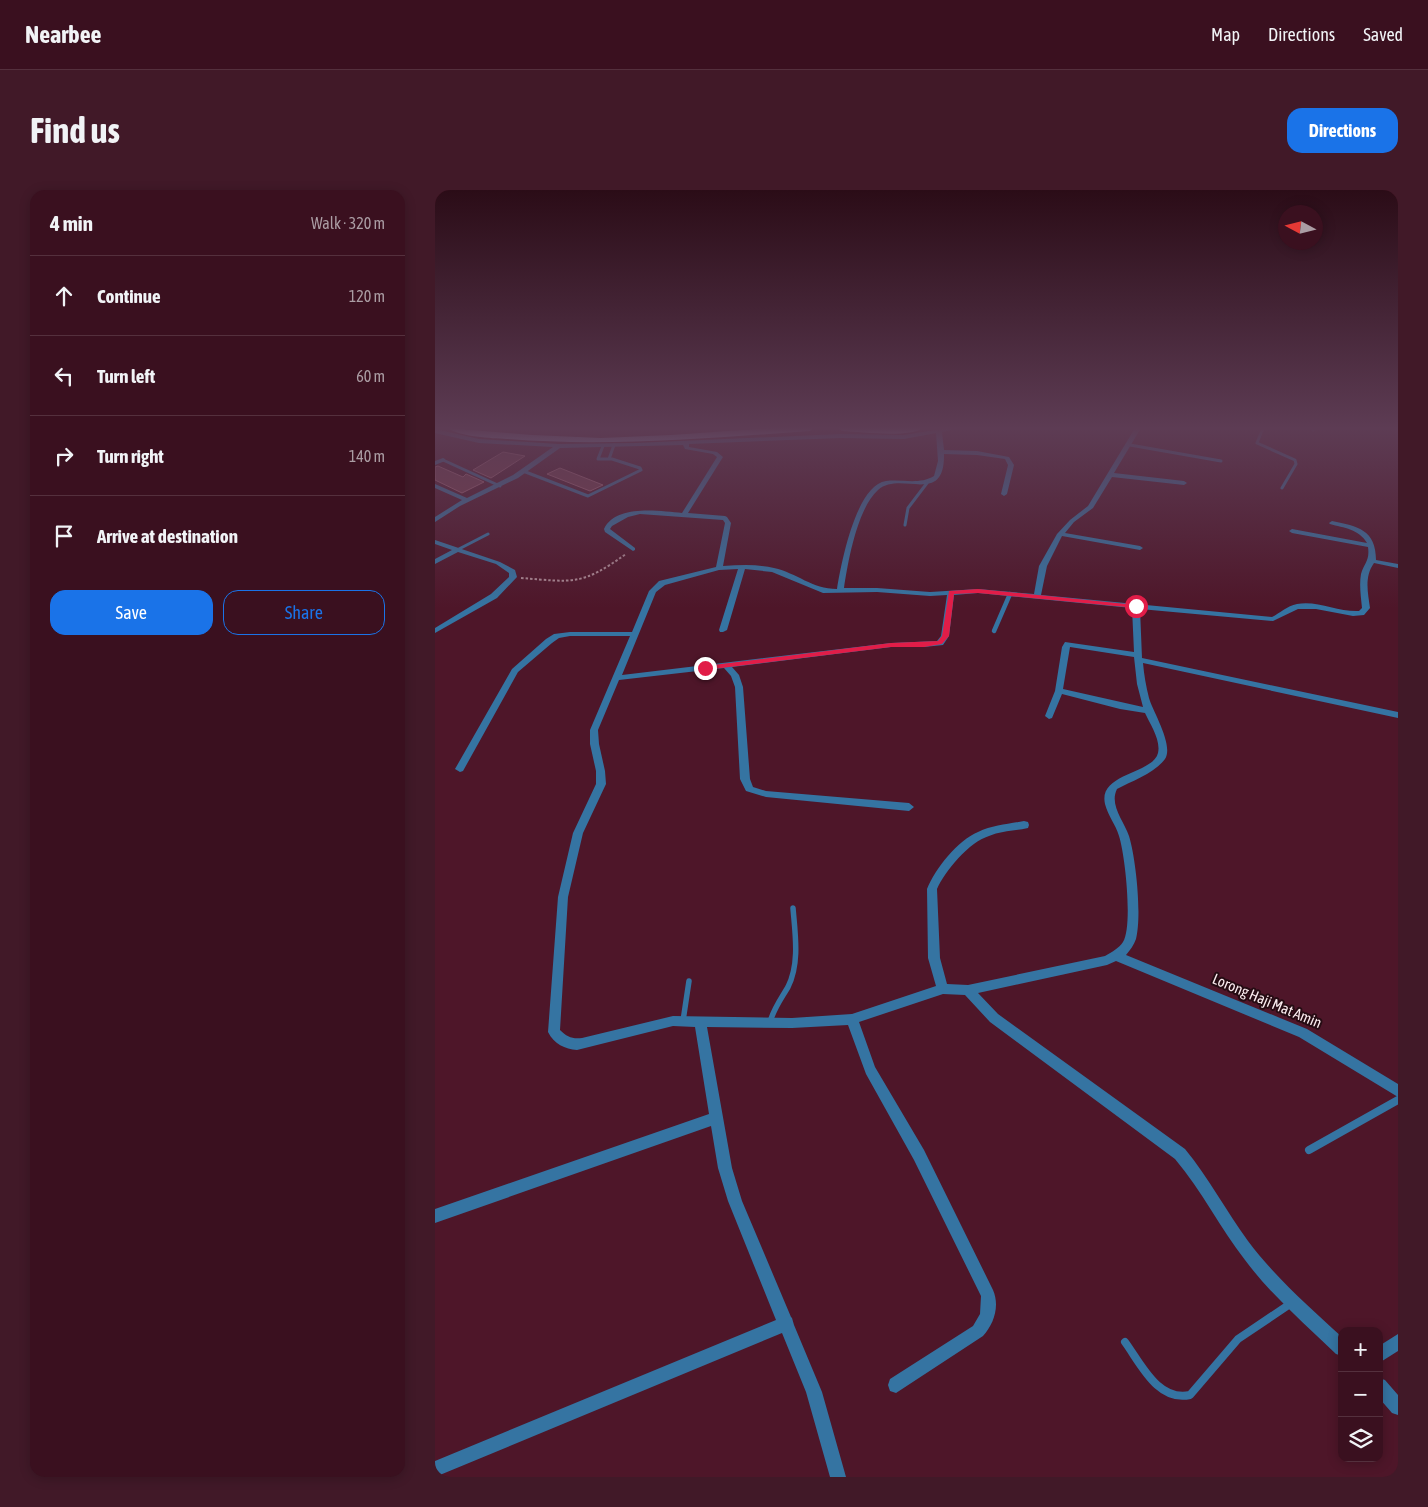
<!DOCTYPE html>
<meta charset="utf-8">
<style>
:root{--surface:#3a101f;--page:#411928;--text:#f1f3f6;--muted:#ab9da4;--line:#54303d;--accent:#1a73e8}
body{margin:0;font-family:"Asap Condensed",sans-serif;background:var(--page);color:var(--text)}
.controls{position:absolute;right:15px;bottom:15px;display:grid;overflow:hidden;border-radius:10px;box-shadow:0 2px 12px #0003}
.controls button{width:45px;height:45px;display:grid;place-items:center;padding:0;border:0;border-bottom:1px solid var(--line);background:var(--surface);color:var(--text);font:25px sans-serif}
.compass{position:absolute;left:843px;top:15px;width:45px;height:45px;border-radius:50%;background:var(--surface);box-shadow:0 2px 12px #0003;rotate:277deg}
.stop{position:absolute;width:15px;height:15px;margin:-11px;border:4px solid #e11d48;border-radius:50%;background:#fff}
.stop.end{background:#e11d48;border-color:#fff;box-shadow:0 1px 5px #0008}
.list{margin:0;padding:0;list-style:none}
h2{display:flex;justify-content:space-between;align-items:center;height:65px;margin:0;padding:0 20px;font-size:21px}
h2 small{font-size:16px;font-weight:400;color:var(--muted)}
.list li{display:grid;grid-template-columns:32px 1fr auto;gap:15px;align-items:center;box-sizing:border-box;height:80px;padding:0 20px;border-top:1px solid var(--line)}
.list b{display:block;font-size:19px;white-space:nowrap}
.list em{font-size:16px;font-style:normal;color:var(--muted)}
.actions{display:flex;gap:10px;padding:15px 20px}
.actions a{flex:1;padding:11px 0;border:1px solid var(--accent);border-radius:15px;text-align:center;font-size:18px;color:var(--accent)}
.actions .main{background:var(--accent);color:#fff}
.icon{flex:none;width:28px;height:28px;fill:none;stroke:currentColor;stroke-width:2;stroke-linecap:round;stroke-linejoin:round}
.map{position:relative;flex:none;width:963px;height:1287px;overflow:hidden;border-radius:15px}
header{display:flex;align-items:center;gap:30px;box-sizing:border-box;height:70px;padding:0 25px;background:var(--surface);border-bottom:1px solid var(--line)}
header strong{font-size:24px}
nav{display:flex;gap:28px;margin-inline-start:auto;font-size:18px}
.intro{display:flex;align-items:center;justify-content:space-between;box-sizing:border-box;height:120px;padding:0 30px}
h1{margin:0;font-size:35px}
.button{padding:12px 22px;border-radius:15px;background:var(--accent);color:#fff;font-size:18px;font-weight:700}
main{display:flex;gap:30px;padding:0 30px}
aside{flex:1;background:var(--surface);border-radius:15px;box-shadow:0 2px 12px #0003}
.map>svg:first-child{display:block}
.building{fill:#783c4d;stroke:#ac6b7c}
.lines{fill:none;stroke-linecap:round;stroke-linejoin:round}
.path{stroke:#ac8a94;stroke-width:2;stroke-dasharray:2.5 2;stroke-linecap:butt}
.lane-far3{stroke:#3574a2;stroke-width:3}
.lane-far2{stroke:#3574a2;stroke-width:4.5}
.lane-far1{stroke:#3574a2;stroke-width:5.5}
.lane{stroke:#3574a2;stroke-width:8}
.street{fill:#3574a2;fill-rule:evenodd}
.highway{fill:#97d0fc;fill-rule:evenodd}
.route{fill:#e11d48}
.labels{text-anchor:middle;stroke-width:4;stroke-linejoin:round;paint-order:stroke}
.near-street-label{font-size:15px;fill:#fbecef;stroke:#250c13}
</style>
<header>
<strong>Nearbee</strong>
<nav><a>Map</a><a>Directions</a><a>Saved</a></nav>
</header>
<div class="intro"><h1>Find us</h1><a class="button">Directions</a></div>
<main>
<aside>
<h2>4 min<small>Walk · 320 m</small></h2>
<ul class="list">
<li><svg class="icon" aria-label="ahead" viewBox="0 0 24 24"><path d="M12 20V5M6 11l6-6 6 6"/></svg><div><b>Continue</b></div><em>120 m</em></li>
<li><svg class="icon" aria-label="left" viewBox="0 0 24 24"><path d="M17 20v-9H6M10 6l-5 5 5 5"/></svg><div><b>Turn left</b></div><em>60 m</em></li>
<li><svg class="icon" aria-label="right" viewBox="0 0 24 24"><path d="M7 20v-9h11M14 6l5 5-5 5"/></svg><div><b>Turn right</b></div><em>140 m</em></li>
<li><svg class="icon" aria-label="arrive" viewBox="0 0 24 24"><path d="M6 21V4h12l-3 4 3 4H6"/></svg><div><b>Arrive at destination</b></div></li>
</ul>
<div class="actions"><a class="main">Save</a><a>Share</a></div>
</aside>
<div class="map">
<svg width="963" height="1287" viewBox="0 0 963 1287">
<rect width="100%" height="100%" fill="#4e1629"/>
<!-- building -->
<path class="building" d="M68,262L90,266L56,288L38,280Z
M3,276L28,287L31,284L49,292L27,303L0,290V277Z
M125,278L168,295L155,301L112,284Z"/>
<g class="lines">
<!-- path -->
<path class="path" d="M86,388C139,392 146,396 191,364"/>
<!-- lane-far3 -->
<path class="lane-far3" d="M828,238L822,253L860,270L861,274L847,298
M877,238L878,240
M695,255L786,271
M174,269L179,255
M8,270L65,296
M88,281L153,306L206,280L205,278L177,269H163L168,256
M470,335L473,318L492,293
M22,360L53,344"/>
<!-- lane-far2 -->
<path class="lane-far2" d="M559,441L575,404"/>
<!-- lane-far1 -->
<path class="lane-far1" d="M248,831L254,791
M335,832C339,818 346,809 353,797C365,773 360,743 358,718"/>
<!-- lane -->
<path class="lane" d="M874,960L963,910
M690,1152C706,1174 723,1212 755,1205L803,1149L855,1114"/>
<!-- street -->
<path class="street" d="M512,238H526L507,242L509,260L542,261L574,267L579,275L572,304L569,306L566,304L573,275L570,269L542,265L509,264C510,317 466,280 443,300C422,319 413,372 409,398H442L495,402L543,399L599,404L604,376L622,344L635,330L653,316L700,238H706L679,283L749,291L752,293L749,295L677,287L658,318L639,332L630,343L705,356L708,358L705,360L627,346L612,376L606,405L837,427C845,423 852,416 862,414C882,410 903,422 924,421L927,418C926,407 924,395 926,384C929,373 935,371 933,357L857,343L854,341L857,339L932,353C924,339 909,338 895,334L894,333L897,331C923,336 941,340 941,370L963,374V378L939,373C929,387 933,403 935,418L929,425L918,426L881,419H863L838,431L705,419L707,468L963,522V528L708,473C709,485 711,496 714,508C718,522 739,555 730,569C720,583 697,591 682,599C674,615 689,631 694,646C701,669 707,725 701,749C699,755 695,760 691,765L872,839L963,894V907L864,847L681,771L672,775L543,803L563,824L750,959C774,988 791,1021 813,1051C840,1087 874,1117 907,1147V1166L901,1164C870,1134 836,1105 810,1070C785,1038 767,1001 740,969L555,832L530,805L508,804L424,832L440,877L489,960L558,1100C565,1116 559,1134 548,1146L461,1203L455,1201L453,1195L455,1189L538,1136L545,1124L546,1106L479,970L431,884L413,835L357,838L272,837L297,978L307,1011L356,1127L357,1128L359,1135L387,1202L411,1287H395L371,1202L347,1143L0,1287V1271L341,1130L293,1011L283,978L276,936L0,1033V1019L274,924L260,837L238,836L142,860C130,859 119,854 113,842L123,707L138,643L161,594V581L155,554V540L195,446H135L124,448L117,453L83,482L28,581L25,582L20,579L77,479L111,449L119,444L135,442H197L214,401L224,391L281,377L290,333L288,330L205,324L193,327L177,336L175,339L200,358V360L198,361L170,342L169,339C181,314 224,321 247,323L282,267L278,264L250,259L248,255L125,258L83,288L25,316L0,332V327L27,310L0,298V294L32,308L78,285L118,257L44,253L0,243V239L44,249L124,254L200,253L406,244L469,245ZM501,243L503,271L499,286C484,295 468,289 451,291C421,295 406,374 402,399C377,399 362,383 339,378C323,374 305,375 288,376L296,333L292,327L290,326L253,323L288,267L282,262L254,257V254L406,248L469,249ZM303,379L284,440L285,442H288L292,440L310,379L337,382L388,403L442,402L495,406L512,405L506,446L502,451L456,453L187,485L221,402L230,395L284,380ZM543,403L697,418L699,462L630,452L627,457L620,501L610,526L614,529L617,528L627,504L685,519L710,523C715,534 726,550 723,563C718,584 663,583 670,614C673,626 681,635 684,646C690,664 698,736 688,752C684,758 677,762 670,766L533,795L512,794L505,768L502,699C510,681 534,652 554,646C566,641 580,641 593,638L594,635L593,632L589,631C574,634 558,635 543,642C523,650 500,679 492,699L493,768L501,796L417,824L357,828L238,826L147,848C137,849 132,847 125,840L133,707L148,643L171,594L170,581L164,554L163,540L184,490L289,478L296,486L300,497L305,589L311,601L331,607L474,621L479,617L474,613L331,601L318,597L315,589L308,497L304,485L297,477L456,457H489L508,455L514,446L519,405ZM635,457L699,467L702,494L708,517L628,499Z
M8,268L10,269V271L0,275V271Z
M0,350L65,372L80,380L82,387L62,408L0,443V438L56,404L74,387V383L61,374L23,362L0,374V369L17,360L0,354Z
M963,1144V1161L944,1173V1156Z
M944,1188L950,1190L963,1205V1225L957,1223L944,1208Z"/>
<!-- highway -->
<path class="highway" d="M13,238L97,245L166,248L236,245L338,238H379L375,241C274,248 173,257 72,249C57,248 25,247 13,238Z
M403,238H488C474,248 426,242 407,241Z"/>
</g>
<!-- sky -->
<linearGradient id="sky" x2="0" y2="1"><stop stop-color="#2b0c17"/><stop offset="0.57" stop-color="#5d3c54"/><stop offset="1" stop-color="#5d3c54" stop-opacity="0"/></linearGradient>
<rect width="963" height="418" fill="url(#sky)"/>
<!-- route -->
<path class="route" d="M543,399L701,415L704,416L701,418L543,403L519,404L514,446L507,454L489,457H456L270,480L267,478L270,476L456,453L503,451L507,446L514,401Z"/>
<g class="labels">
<!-- near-street labels -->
<g class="near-street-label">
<text transform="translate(832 811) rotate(23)" y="5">Lorong Haji Mat Amin</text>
</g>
</g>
</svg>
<div class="controls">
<button>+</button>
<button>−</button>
<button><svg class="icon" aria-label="layers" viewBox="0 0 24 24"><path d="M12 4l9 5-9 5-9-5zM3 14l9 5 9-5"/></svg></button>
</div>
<svg class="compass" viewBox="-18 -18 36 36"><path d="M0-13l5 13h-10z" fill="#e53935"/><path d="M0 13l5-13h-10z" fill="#ab9da4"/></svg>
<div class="stop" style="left:701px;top:416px"></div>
<div class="stop end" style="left:270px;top:478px"></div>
</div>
</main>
